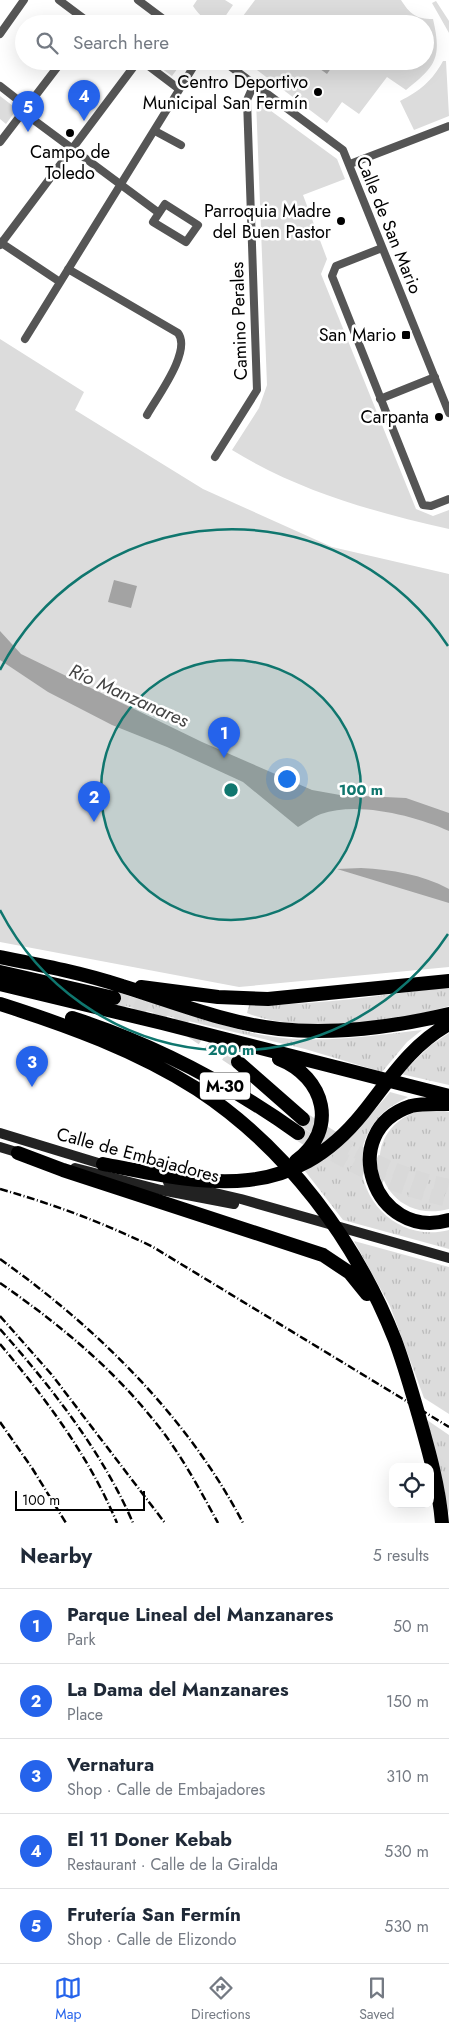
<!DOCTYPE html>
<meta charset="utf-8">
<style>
:root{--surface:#fff;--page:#f2f2f3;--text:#1f2937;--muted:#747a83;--line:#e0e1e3;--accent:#2563eb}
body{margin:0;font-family:Jost,sans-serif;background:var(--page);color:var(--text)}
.controls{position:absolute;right:15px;bottom:15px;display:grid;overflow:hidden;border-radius:10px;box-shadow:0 5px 20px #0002}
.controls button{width:45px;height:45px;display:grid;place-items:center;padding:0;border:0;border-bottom:1px solid var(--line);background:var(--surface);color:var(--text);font:25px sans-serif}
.scale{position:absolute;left:15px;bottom:12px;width:130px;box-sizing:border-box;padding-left:5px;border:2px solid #000;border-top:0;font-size:14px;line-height:18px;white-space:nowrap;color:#000;-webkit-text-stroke:4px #fff;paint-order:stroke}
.you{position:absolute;left:286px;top:778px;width:18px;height:18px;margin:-12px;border:4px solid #fff;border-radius:50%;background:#1a73e8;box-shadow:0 0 0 8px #1a73e833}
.badge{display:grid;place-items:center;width:32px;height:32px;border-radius:50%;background:var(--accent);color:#fff;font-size:16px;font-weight:700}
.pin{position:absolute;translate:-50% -41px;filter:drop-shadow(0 1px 2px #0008)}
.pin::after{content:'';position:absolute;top:26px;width:18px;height:15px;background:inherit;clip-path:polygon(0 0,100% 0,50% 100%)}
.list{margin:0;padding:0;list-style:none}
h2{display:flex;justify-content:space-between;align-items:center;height:65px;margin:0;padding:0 20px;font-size:21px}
h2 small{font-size:16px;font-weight:400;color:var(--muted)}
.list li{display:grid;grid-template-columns:32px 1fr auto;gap:15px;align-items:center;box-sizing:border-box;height:75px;padding:0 20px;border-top:1px solid var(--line)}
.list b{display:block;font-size:19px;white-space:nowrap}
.list p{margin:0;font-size:16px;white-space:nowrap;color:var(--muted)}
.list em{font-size:16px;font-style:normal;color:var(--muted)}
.icon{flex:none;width:28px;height:28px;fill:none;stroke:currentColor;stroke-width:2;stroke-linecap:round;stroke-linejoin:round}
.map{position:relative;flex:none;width:449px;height:1523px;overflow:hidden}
.search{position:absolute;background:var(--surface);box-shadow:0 5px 20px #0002;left:15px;right:15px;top:15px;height:55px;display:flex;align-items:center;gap:12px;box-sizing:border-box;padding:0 18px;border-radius:28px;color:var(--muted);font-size:19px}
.sheet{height:440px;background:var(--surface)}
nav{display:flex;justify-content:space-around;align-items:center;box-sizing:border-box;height:70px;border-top:1px solid var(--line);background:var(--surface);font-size:14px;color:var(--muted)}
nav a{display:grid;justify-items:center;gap:2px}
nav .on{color:var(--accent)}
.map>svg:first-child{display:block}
.grass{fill:url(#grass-tufts)}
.green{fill:#dcdcdc}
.water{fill:#a3a3a3}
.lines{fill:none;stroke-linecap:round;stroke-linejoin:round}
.motorway-tunnel{stroke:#d9d9d9;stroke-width:14;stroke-dasharray:14 7;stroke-linecap:butt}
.minor{stroke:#555;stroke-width:8}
.secondary{stroke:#222;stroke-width:10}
.motorway{stroke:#000;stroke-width:14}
.rail{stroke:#000;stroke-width:2.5;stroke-dasharray:8 2.5 1 2.5;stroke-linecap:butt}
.ring{fill:none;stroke:#0f766e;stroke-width:2.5}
.poi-dot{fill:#000;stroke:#fff;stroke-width:2}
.labels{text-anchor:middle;stroke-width:5;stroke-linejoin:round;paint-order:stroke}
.shield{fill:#fff;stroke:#4c4c4c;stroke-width:1}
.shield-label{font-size:16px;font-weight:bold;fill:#000}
.poi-label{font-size:18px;fill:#000;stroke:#fff;text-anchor:end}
.street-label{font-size:18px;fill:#000;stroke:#fff}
.water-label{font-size:19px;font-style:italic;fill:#444;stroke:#fff}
.centre{fill:#0f766e;stroke:#fff;stroke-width:2.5}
.ring-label{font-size:15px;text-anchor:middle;font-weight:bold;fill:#0f766e;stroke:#fff;stroke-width:5;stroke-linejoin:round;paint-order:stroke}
</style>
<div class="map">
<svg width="449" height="1523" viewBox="0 0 449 1523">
<defs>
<pattern id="grass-tufts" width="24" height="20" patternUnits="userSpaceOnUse" patternTransform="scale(1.25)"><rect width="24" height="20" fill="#dcdcdc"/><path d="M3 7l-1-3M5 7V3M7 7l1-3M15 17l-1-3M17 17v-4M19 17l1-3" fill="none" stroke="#bbb"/></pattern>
</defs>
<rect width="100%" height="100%" fill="#fff"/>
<!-- grass -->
<path class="grass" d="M449,987V1006C398,1022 297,1034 247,1013L249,1005C316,1006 382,995 449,987Z
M119,994C168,1004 213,1025 262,1035C315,1045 370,1036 422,1030L407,1042L382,1072L305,1049L117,1004Z
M449,1033V1085L401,1074L431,1045Z
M390,1092L408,1097C398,1102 387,1108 379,1117C333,1168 383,1247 449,1230V1249L343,1220L305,1171C340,1149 363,1124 390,1092Z
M430,1108L449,1112V1209C375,1228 348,1123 430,1108Z
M354,1241L449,1267V1414L424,1398L390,1306Z
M427,1420L449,1435V1514Z"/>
<!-- green -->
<path class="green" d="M197,0H225L233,5L220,24C207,24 200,16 193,6Z
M255,0H401C410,14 416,19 433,19C442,58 436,66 406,90L387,77L359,114L342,102L327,123L245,61H425V24H237Z
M436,1L449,21V47V33L432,3Z
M151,61H183L172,76Z
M443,61H446L449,116L414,130L400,101C420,91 432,81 443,61Z
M0,96L17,109L6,124L0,119Z
M256,100L337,159L345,179L303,195L327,259L321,274L416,509L433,516L449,510V529C373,512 299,491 232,450L259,408L267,385Z
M0,339L84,392L75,410L203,489L332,547L449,574V967L239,987L0,942Z"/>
<!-- water -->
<path class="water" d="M309,61H336L327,74Z
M114,580L137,586L131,608L108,602Z
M0,631L21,654L202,742L312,790L340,795L406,798L449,813V831C415,816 358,801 321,814C313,817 305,823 298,827L243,782L167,747L112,725L48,692L0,660Z
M361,868C393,870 421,874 449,889V903L337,869Z"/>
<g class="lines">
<!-- motorway-tunnel -->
<path class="motorway-tunnel" d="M114,998L178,1022L238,1062
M303,1119C347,1148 396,1176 449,1186
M298,1133C345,1163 393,1189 449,1200"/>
<!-- minor -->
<path class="minor" d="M59,0L91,24
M138,0L170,24
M0,34L24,0
M142,61L179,89
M223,61L343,150L449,413
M0,86L27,107
M23,112L159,213
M155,131L181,145
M0,142L62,61
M350,164L449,126
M165,204L198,225L186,242L153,222Z
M0,242L60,282
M0,245L138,61
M382,248L336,266L332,276L423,505L431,506L449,499
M68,269L178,333C192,351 157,397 147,415
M25,339L197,61
M380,399L435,377
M215,457L257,390L247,100L254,84"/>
<!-- secondary -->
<path class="secondary" d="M0,1133L108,1166
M0,1147L23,1154
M75,1168L161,1190L234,1204
M168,1182L241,1199L449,1258"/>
<!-- motorway -->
<path class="motorway" d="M0,957C41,965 83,973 122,986C174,1002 225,1023 279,1029C336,1035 394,1027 449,1014
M0,972L114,998
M0,984L162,1023L449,1096
M141,987L218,997L268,999L449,981
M0,1004C69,1026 135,1050 197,1089C287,1148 356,1241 395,1340C404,1364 411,1389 418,1413C428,1448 439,1486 442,1523
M72,1018C153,1044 229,1084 298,1133
M279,1059C325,1077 339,1130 296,1161
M238,1062L303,1119
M449,1104C436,1104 423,1103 411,1106C335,1131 374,1242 449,1220
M18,1153L63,1170L323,1255L350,1273L367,1294
M103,1164C205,1184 289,1205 363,1113C390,1079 411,1045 449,1024"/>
<!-- rail -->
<path class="rail" d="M0,1189C53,1204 104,1223 153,1247L449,1427
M0,1259C97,1328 187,1416 243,1523
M0,1283C55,1321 109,1365 151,1417C178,1449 198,1486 218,1523
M0,1316L52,1375L165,1523
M0,1329C51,1387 102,1451 133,1523
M0,1344C46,1399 89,1456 117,1523
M0,1422L32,1468L66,1523"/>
</g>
<!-- distance rings -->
<circle cx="231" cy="790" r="130" fill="#0f766e" fill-opacity=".12"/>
<g class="ring">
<circle cx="231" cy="790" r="130"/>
<path d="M448 934A260 260 0 0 1 0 910M0 670A260 260 0 0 1 448 646"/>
</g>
<!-- markers -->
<g class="poi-dot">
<circle cx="318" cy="92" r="5"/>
<circle cx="70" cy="133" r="5"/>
<circle cx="341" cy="221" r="5"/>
<rect x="401" y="330" width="10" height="10" rx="2.5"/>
<circle cx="439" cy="417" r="5"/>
</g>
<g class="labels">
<!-- shield labels -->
<rect class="shield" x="200" y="1072.5" width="50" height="27" rx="4"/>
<g class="shield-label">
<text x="225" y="1092">M-30</text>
</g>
<!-- poi labels -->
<g class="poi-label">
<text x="308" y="88">Centro Deportivo<tspan x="308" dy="21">Municipal San Fermín</tspan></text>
<text x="70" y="158" text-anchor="middle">Campo de<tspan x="70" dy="21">Toledo</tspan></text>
<text x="331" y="217">Parroquia Madre<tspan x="331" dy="21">del Buen Pastor</tspan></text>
<text x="396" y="341">San Mario</text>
<text x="429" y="423">Carpanta</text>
</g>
<!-- street labels -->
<g class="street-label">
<text transform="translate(389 225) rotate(68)" y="6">Calle de San Mario</text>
<text transform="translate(239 321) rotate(-92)" y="6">Camino Perales</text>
<text transform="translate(138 1155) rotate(15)" y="6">Calle de Embajadores</text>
</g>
<!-- water labels -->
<g class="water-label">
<text transform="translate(129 695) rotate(24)" y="7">Río Manzanares</text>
</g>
</g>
<circle cx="231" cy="790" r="8" class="centre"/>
<g class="ring-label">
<text x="361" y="795">100 m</text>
<text x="231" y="1055">200 m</text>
</g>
</svg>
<div class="controls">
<button><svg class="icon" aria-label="locate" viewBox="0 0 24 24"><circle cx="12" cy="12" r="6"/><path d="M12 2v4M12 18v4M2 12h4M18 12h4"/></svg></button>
</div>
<div class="scale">100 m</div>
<div class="you"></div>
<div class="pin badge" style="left:224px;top:758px">1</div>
<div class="pin badge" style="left:94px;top:822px">2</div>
<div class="pin badge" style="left:32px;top:1087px">3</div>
<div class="pin badge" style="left:84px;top:121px">4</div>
<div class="pin badge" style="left:28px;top:132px">5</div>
<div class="search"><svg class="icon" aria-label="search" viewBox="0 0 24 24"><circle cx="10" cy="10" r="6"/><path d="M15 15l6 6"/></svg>Search here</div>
</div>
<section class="sheet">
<h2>Nearby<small>5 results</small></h2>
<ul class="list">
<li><span class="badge">1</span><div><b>Parque Lineal del Manzanares</b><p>Park</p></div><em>50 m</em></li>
<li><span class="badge">2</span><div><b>La Dama del Manzanares</b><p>Place</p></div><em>150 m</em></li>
<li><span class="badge">3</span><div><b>Vernatura</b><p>Shop · Calle de Embajadores</p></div><em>310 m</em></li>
<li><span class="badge">4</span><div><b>El 11 Doner Kebab</b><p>Restaurant · Calle de la Giralda</p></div><em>530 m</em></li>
<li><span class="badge">5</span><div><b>Frutería San Fermín</b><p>Shop · Calle de Elizondo</p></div><em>530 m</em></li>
</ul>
</section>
<nav>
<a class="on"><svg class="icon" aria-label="map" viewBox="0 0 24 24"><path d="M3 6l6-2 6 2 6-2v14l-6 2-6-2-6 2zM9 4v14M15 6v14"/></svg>Map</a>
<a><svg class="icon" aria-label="directions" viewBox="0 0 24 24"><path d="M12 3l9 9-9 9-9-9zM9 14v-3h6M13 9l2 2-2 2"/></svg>Directions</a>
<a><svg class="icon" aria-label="saved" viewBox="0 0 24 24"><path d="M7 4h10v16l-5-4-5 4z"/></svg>Saved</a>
</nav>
